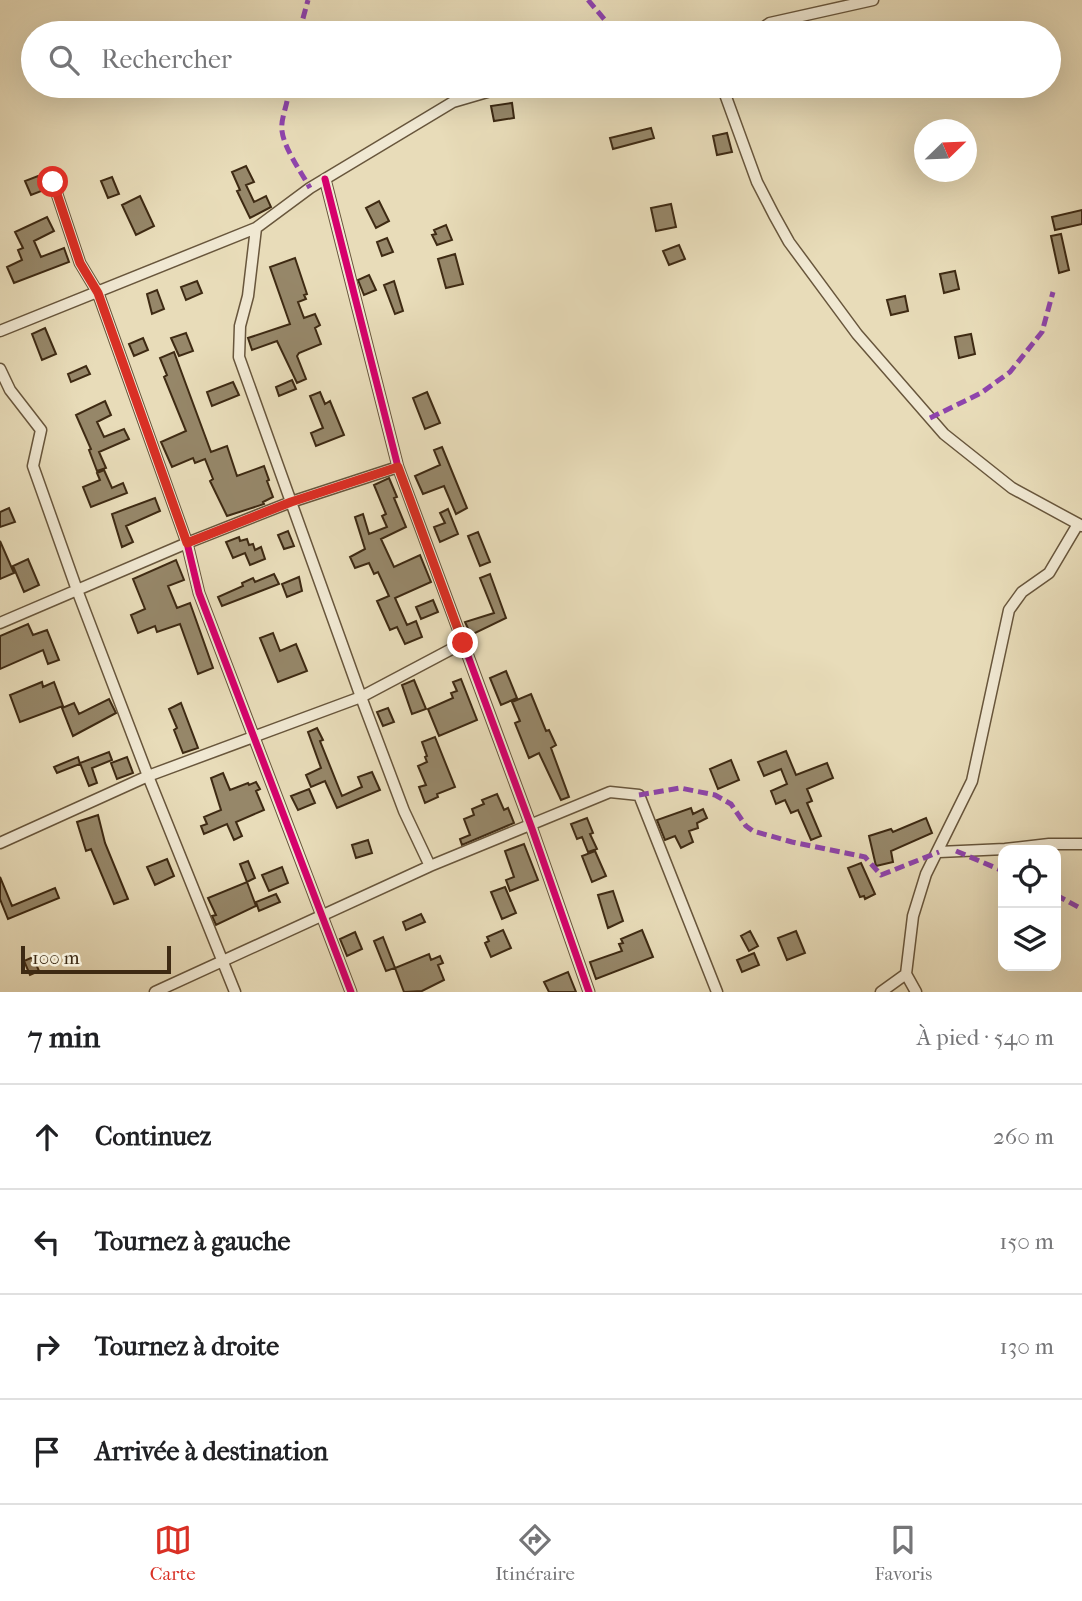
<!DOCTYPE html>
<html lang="fr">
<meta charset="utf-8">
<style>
:root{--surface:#fff;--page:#f2f2f2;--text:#202124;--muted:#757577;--line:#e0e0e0;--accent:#d93025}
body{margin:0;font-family:"IM FELL French Canon",serif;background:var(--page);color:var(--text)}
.controls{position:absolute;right:21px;bottom:21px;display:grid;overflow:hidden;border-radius:14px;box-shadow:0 7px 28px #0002}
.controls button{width:63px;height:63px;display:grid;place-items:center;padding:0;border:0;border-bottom:2px solid var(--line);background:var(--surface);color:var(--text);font:35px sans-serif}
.compass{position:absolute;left:914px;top:119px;width:63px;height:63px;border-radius:50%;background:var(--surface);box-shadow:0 7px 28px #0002;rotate:67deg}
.scale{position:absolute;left:21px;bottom:18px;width:150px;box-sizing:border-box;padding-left:7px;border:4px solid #3e2a13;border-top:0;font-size:19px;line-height:24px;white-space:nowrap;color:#3e2a13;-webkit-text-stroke:5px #f0e8d2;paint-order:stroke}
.stop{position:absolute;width:21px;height:21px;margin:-16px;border:5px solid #d93025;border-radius:50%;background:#fff}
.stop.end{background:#d93025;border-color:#fff;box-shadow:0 2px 7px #0008}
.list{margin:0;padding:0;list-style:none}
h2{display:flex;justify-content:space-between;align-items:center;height:91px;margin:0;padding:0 28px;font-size:30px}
h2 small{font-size:23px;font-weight:400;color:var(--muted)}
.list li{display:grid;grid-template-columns:46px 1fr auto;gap:21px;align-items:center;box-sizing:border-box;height:105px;padding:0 28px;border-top:2px solid var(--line)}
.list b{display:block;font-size:26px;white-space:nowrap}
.list em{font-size:23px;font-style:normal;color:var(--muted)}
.icon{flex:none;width:38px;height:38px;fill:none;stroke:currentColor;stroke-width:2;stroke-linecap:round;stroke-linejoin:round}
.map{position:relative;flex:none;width:1082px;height:992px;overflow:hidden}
.search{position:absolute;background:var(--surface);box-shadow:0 7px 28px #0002;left:21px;right:21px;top:21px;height:77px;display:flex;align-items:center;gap:18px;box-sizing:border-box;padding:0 24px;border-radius:38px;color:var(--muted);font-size:26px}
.sheet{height:511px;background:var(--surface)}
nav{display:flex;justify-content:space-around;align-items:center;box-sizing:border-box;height:98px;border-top:2px solid var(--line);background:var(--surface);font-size:19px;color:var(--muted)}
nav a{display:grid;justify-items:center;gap:4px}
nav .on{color:var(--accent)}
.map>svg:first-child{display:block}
.building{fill:#968769;stroke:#3e2a13;stroke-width:2}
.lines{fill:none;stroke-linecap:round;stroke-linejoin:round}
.minor-casing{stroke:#68563c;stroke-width:13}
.minor{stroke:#f0e8d2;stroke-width:10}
.quiet{stroke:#8e44ad;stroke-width:5;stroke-dasharray:10 5;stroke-linecap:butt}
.cycleway-casing{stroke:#f0e8d2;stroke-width:11}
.cycleway{stroke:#d6006c;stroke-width:7}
.route{stroke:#d93025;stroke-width:9}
</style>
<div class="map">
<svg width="1082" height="992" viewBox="0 0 1082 992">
<rect width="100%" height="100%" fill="#e8dcb9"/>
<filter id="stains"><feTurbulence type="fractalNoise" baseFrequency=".00286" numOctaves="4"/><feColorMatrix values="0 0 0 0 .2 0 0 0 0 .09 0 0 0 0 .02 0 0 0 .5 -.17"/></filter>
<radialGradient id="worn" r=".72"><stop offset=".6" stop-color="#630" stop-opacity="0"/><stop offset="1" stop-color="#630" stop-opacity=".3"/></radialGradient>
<!-- building -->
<path class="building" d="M898,86H926V89L900,95Z
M512,103L514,118L494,121L491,106Z
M651,128L654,138L613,149L610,138Z
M727,133L732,152L717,155L713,136Z
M246,166L254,182L246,185L254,202L266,196L271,207L250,218L237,191L240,190L232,172Z
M38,176L44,190L31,195L25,181Z
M112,177L119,194L108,198L101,181Z
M140,196L154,226L136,235L122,205Z
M379,201L389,221L376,228L366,208Z
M671,204L676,227L656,231L651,208Z
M1082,210V224L1055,230L1052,217Z
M47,217L54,231L34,241L41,257L64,248L69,262L14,283L7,267L22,260L18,250L23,248L15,232Z
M446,225L452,240L437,245L432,235L436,234L434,230Z
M1061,234L1069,270L1059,273L1051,236Z
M387,238L393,252L382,256L377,242Z
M679,245L685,259L669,265L663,251Z
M455,254L463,284L446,288L438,259Z
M295,258L307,294L304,295L306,299L298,302L304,318L315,314L320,325L315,328L321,344L299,353L297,356L306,379L297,383L277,341L252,350L248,338L290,324L270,267Z
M955,271L959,289L944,293L940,274Z
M369,275L376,290L364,295L358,280Z
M197,281L202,293L186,300L181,287Z
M394,281L403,311L395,314L384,285Z
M157,290L164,309L152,314L147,294Z
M905,296L908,311L891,315L887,300Z
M45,328L56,354L42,360L32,334Z
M186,333L193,351L179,356L171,338Z
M971,334L975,354L959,358L955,337Z
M143,338L148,350L134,356L129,344Z
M174,352L211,452L227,446L237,476L264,466L269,480L267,481L273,497L263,502L264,504L227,516L210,481L213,479L205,459L195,463L193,458L172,467L161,442L186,431L164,377L167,375L160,358Z
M86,366L90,374L71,382L68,374Z
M292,380L296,389L279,396L276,387Z
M233,382L239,395L212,406L207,392Z
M320,392L325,404L330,401L344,435L316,446L311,433L323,428L310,396Z
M427,392L440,423L425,429L413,398Z
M105,401L111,415L97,422L104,437L124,429L129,439L99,452L106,468L97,471L89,450L91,449L76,415Z
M442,447L467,508L456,514L444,486L423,494L415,476L440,465L434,450Z
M104,470L112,488L123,483L127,493L91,507L83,487L100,480L97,473Z
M389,478L397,497L394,498L406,527L381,539L394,567L420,555L431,582L395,598L407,625L416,621L422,637L405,644L397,627L390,630L377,601L389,596L378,572L374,574L369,563L355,568L350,557L365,549L355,517L363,514L369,534L387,527L382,516L386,514L374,485Z
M155,498L160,511L126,526L133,542L122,547L112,514Z
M9,508L15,522L0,527V512Z
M448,509L458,534L440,542L434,527L445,523L440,513Z
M288,531L294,546L284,549L278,535Z
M478,532L490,562L480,566L468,536Z
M239,537L240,541L247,539L249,545L253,544L255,550L261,547L265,559L250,565L245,553L233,558L226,542Z
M0,541L14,573L0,579Z
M28,559L39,585L24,592L13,566Z
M176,560L184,580L168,586L177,608L190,603L213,668L198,674L180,624L157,632L155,626L138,633L131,615L145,609L133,579Z
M274,574L279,584L222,606L218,597L243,586L242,583L253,578L255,582Z
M490,574L506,618L471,635L465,622L494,613L480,578Z
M299,577L302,591L287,597L282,584Z
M433,600L438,612L421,619L416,607Z
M28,624L33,635L47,630L59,660L48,664L43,650L0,669V636Z
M273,633L280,651L296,644L307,671L278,682L260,638Z
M506,671L517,698L501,705L490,678Z
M461,679L477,720L439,736L428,709L453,698L451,693L457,691L453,682Z
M414,680L426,709L412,714L402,685Z
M42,682L43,687L54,682L63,706L20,722L10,695Z
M531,694L546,731L549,730L556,745L551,748L569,797L561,800L539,753L529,758L515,723L520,721L512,702Z
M109,699L116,713L73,736L62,708L74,703L79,714Z
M181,703L198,748L183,753L174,730L177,728L169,709Z
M388,708L394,722L383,726L377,712Z
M317,728L323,740L320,741L342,796L362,787L358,777L372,772L380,790L337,808L325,781L311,787L306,775L321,768L308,732Z
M435,737L455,787L437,794L438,797L425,803L419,787L426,785L418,766L427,762L425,757L427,756L422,742Z
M786,751L796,775L827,763L833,778L807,789L812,801L807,803L821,836L811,840L798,810L791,813L785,800L776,804L771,791L787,784L781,769L764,776L758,762Z
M109,752L112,760L92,768L97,783L89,786L80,763Z
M78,757L80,764L57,773L54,767Z
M127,757L133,773L117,779L111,763Z
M731,760L739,780L718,789L710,769Z
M223,773L230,790L248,783L249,785L256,782L260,789L256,791L264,810L236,822L242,836L234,840L227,824L204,834L201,826L207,824L204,817L221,810L211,778Z
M309,789L315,803L298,810L291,796Z
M497,794L504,810L508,808L514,823L462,845L460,839L470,835L464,819L474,815L472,809L484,804L482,800Z
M691,808L693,814L703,809L707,818L697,823L698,828L689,831L693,842L681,848L675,836L665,840L657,820Z
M98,815L105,843L128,899L114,904L91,849L86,851L77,822Z
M587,818L593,833L590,834L597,849L588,852L582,837L577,839L571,824Z
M926,818L932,833L891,851L893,862L876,866L869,836L891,829L893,832Z
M368,840L372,853L356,858L352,845Z
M524,844L538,880L510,891L506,880L514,877L505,851Z
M595,851L606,876L592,882L582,856Z
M167,859L174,876L155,885L147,867Z
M248,861L255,878L247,882L240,864Z
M861,863L875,894L865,899L864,896L860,897L848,868Z
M282,867L288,883L269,891L262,875Z
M0,877L12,906L55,888L59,898L8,919L0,899Z
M247,882L256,906L216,925L212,916L216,915L208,898Z
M505,887L516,913L502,919L491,892Z
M613,891L623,921L608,928L598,895Z
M276,894L280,902L259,911L256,902Z
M421,914L425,922L406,930L403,922Z
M503,930L511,948L491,957L485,943L489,941L487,937Z
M642,930L653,957L596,979L590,962L622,951L619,944L623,943L621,939Z
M750,931L758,946L749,951L741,936Z
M796,931L805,953L787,960L778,938Z
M355,932L362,949L347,956L340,939Z
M383,937L395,968L386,971L374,941Z
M754,953L759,965L742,972L737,960Z
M429,954L431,960L440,956L443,963L438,965L444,980L422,991L404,992L395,968Z
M33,957L39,971L30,975L24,961Z
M568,972L576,992H549L544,982Z"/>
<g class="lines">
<!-- minor casing -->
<g class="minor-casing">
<path id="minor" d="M755,33L770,23L873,0
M722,86L757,182L774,215L789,242L857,334L944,434L1012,488L1082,526
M325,179L398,467L531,826L589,992
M53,182L80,263L98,293L187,543L199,593L351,992
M256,228L248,296L240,326L239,357L361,697L404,811L430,866
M0,331L256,228L310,188L453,102L501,88L518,86
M0,369L10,390L41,430L33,466L77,590L148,776L235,992
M0,623L187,543L291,502L398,467
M0,843L148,776L361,697L463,643
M939,852L1005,849L1049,844H1082
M155,992L430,866L610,792L639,795L717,992
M881,992L906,974
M916,992L906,974L913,916L926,874L972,781L1009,610L1022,592L1049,573L1078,524"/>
</g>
<!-- minor -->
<use href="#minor" class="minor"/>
<!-- quiet -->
<path class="quiet" d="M588,0L616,33
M299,33L308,0
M288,86C290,102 280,117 282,131C284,148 301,172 310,188
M930,418L981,393L1010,372L1042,332L1053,292
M639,795L680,788L715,795L731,804L746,826L753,831L792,842L865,857L881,875L939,852
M956,851L1003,871
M1056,895L1082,909"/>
<!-- cycleway casing -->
<g class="cycleway-casing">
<path id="cycleway" d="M325,179L398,467L531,826L589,992
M53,182L80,263L98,293L187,543L199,593L351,992"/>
</g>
<!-- cycleway -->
<use href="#cycleway" class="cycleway"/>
</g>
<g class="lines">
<!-- route -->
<path class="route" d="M53,182L80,263L98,293L187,543L291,502L398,467L463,643"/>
</g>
<rect width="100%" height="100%" filter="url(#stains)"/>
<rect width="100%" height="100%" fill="url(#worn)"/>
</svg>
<div class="controls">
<button><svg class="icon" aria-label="locate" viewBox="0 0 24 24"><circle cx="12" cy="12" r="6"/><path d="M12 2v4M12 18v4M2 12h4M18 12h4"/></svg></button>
<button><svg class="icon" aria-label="layers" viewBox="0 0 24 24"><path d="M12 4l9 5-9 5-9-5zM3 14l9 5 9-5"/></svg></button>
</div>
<svg class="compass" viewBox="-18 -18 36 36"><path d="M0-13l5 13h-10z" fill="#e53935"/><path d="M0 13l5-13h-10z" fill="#757577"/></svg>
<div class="scale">100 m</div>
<div class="stop" style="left:53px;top:182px"></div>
<div class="stop end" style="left:463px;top:643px"></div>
<div class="search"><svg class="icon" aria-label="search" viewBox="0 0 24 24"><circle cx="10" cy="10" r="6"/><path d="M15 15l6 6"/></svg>Rechercher</div>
</div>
<section class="sheet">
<h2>7 min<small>À pied · 540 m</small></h2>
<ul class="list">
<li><svg class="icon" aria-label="ahead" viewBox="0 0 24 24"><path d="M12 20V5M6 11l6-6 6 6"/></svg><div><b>Continuez</b></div><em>260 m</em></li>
<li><svg class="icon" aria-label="left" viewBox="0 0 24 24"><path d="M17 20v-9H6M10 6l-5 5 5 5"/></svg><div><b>Tournez à gauche</b></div><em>150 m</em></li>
<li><svg class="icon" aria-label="right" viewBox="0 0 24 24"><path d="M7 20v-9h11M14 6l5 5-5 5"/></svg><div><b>Tournez à droite</b></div><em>130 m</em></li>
<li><svg class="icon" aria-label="arrive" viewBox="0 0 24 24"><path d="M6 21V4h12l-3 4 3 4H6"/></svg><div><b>Arrivée à destination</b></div></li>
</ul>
</section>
<nav>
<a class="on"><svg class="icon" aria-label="map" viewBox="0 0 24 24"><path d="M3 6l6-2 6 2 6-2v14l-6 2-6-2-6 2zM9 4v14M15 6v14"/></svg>Carte</a>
<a><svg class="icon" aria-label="directions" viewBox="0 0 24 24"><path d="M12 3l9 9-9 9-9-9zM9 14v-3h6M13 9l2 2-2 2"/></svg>Itinéraire</a>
<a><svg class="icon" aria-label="saved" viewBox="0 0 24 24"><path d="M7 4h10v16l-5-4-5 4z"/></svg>Favoris</a>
</nav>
